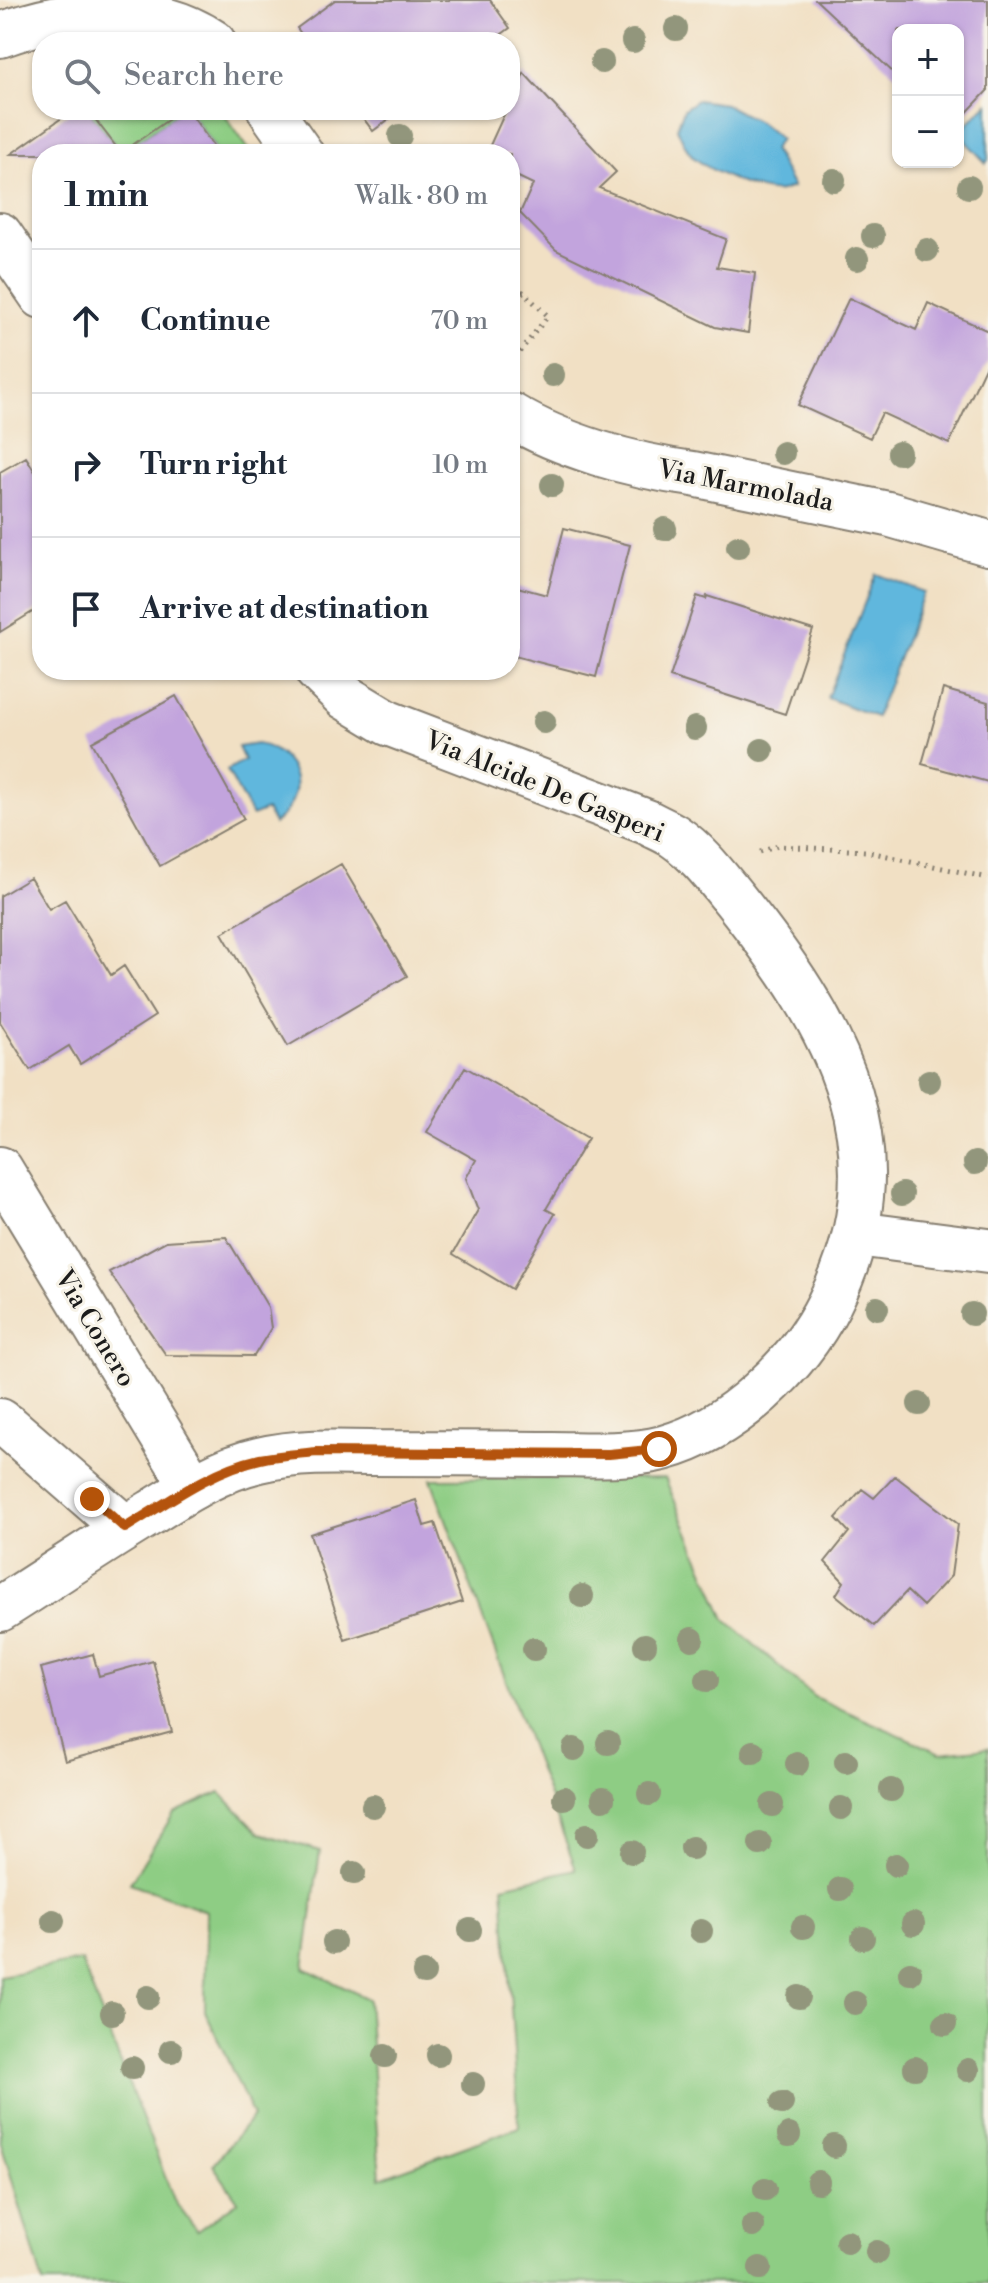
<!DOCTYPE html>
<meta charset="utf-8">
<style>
:root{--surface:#fff;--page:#f6f6f7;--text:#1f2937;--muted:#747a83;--line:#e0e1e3}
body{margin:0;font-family:"Libre Bodoni",serif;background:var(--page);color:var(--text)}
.controls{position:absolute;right:24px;top:24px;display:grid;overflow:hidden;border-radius:16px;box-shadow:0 2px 6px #0004}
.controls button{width:72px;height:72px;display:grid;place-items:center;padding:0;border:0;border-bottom:2px solid var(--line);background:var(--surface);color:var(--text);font:40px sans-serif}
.stop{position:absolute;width:24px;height:24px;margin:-18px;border:6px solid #b45309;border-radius:50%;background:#fff}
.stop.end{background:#b45309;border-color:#fff;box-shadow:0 2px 8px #0008}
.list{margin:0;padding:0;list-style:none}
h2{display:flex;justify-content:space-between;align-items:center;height:104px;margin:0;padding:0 32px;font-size:34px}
h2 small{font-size:26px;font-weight:400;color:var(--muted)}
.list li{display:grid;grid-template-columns:52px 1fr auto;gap:24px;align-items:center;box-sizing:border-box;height:144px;padding:0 32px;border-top:2px solid var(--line)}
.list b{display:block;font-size:30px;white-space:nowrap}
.list em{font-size:26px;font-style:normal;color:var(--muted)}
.icon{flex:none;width:44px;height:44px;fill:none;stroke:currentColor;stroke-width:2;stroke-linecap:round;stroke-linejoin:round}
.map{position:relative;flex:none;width:988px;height:2283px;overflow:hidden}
.search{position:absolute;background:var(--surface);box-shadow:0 2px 6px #0004;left:32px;top:32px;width:488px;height:88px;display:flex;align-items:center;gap:20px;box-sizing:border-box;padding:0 28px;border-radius:32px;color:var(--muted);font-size:30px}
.panel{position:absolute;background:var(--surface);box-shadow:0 2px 6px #0004;left:32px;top:144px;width:488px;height:536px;border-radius:32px}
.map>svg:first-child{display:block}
.green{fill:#8ecd84;stroke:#557450;stroke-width:2}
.water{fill:#61b7dd;stroke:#3e6a7c;stroke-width:2}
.building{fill:#c2a4dd}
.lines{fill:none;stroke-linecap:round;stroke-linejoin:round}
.minor-casing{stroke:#867e70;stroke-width:48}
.tertiary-casing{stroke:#867e70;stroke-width:48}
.path{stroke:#867e70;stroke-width:5;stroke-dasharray:2 6;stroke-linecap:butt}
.minor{stroke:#fff;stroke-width:44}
.tertiary{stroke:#fff;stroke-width:44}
.tree{fill:#92967b}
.route{stroke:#b45309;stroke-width:10}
.labels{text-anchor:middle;stroke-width:6;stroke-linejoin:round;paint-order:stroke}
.street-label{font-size:26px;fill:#1c1c1c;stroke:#f7f3e8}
</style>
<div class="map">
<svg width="988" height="2283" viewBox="0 0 988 2283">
<rect width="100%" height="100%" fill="#f7f3e8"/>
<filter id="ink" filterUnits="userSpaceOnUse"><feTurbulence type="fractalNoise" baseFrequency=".0125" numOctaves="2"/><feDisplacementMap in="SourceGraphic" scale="16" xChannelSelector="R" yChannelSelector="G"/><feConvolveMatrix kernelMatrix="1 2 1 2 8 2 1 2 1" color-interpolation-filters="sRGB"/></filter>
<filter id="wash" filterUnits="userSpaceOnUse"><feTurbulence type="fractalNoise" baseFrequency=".006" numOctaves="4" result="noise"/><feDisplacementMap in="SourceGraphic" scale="32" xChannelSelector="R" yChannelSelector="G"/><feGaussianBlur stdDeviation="1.8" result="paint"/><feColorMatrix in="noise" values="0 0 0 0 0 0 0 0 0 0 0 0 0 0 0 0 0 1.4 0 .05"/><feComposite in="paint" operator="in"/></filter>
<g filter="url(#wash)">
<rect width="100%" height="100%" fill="#f1e0c4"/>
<!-- green -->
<path class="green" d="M88,110H182L121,153Z
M188,110H221L252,154H219Z
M665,1478L725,1619L814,1697L940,1753L988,1748V2283H43L0,2140V1976L81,1961L175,2202L197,2231L238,2201L213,2165L253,2116L205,2011L206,1911L130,1883L174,1813L220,1792L260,1833L320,1851L304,1968L368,1999L380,2178L519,2127L503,1886L576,1869L431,1479Z"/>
<!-- water -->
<path class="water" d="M697,100L725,104L762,124L780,139L773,149L793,187C789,188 785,190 781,191C761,195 713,172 697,160C687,153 682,139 677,128L684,109Z
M988,103V160L986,163L958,133Z
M876,574L924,592L876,717L827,698Z
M257,744C278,747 299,767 295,791C293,804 284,815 274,824L266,810L252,816L227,770L244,760L238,747Z"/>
<g id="blocks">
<!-- building -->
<path class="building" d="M335,0H490L510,28L491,42H307L297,28Z
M816,0H988V90L958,122V30H898V77Z
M524,73L616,172L599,188L726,239L717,267L755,273L748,333L715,327L556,250L520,213L533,184L510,173V154H486L506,110H510V102Z
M73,110H88L121,153L182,110H188L219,154H11Z
M357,110H401L373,131Z
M849,298L916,330L928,303L988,331V361L949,444L882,413L870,438L798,405Z
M26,457L42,483V606L0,632V472Z
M564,528L630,545L596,677L510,655V585L547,595Z
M697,596L706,599L707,596L813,630L785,714L670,677Z
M943,689L988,702V782L922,764Z
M176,696L244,819L160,866L92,742Z
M341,864L407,976L288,1046L222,933Z
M30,878L49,909L65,900L111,975L124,966L155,1016L80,1064L69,1046L30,1070L0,1022V896Z
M465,1067L588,1138L546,1209L555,1214L512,1289L453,1254L478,1210L466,1178L476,1160L427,1132Z
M226,1237L268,1307L271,1328L254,1356L166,1355L109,1272L166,1241Z
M895,1476L958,1524L951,1576L923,1606L907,1591L874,1626L836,1595L844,1582L825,1562L849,1532L836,1518L862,1489L874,1498Z
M416,1500L424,1526L435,1523L462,1602L345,1640L310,1534Z
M93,1654L99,1676L153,1661L172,1732L65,1761L41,1668Z"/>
</g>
</g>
<g filter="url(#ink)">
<use href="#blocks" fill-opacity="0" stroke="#867e70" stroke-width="2"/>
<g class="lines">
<!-- minor casing -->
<g class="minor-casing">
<path id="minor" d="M0,35C70,10 150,0 213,42
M270,110L301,154
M510,415C562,446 632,466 693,474L888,514L988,543
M0,1169L193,1487
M857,1234L988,1251
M0,1421L10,1428L125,1528"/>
</g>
<!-- tertiary casing -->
<g class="tertiary-casing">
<path id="tertiary" d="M0,235L42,296
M0,1609C51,1577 100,1543 152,1512C185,1491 220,1469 259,1460C296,1451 334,1452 371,1453C431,1453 491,1453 551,1454C588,1454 627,1457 663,1448C731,1430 798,1366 829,1304C863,1237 872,1167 850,1094C828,1022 782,959 736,901C717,878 699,853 674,836C666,831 656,827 647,822L388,723L345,697L317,670"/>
</g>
<!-- path -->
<path class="path" d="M510,304L523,292L548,316L510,364
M760,852L778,846L865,851L988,878"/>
<!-- minor -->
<use href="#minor" class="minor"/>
<!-- tertiary -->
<use href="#tertiary" class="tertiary"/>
</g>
<!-- trees -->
<g class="tree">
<circle cx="676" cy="29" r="12"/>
<circle cx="633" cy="41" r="12"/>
<circle cx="602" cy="62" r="12"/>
<circle cx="400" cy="136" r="12"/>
<circle cx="834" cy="180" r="12"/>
<circle cx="969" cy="187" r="12"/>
<circle cx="873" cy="236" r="12"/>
<circle cx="927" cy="250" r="12"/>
<circle cx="857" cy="259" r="12"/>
<circle cx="553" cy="375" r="12"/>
<circle cx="783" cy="453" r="12"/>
<circle cx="899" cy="453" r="12"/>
<circle cx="552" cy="485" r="12"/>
<circle cx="665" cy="529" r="12"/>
<circle cx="738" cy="547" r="12"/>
<circle cx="544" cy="722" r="12"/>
<circle cx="695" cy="728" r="12"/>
<circle cx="762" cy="750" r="12"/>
<circle cx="929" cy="1081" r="12"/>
<circle cx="975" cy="1163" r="12"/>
<circle cx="902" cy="1194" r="12"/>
<circle cx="877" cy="1308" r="12"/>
<circle cx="972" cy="1314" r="12"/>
<circle cx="919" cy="1404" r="12"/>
<circle cx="582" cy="1596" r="12"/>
<circle cx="692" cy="1639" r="12"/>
<circle cx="645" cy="1645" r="12"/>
<circle cx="534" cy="1649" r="12"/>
<circle cx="707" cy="1680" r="12"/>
<circle cx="608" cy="1743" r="12"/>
<circle cx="574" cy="1749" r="12"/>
<circle cx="753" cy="1752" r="12"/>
<circle cx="846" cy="1762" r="12"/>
<circle cx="797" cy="1764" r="12"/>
<circle cx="891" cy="1790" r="12"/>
<circle cx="649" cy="1794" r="12"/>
<circle cx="564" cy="1798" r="12"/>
<circle cx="603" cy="1799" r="12"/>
<circle cx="772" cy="1805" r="12"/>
<circle cx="373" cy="1806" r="12"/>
<circle cx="841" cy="1808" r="12"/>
<circle cx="587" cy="1835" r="12"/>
<circle cx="760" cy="1844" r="12"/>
<circle cx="692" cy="1848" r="12"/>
<circle cx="632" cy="1852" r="12"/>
<circle cx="896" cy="1865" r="12"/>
<circle cx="354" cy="1873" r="12"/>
<circle cx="840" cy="1889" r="12"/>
<circle cx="53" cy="1921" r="12"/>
<circle cx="913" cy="1924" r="12"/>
<circle cx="803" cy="1927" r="12"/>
<circle cx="470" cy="1930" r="12"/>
<circle cx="701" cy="1931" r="12"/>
<circle cx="863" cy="1938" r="12"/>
<circle cx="334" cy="1942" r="12"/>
<circle cx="424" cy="1973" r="12"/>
<circle cx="910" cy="1973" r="12"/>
<circle cx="148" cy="1997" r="12"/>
<circle cx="799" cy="1997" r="12"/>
<circle cx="855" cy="2003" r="12"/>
<circle cx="112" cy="2013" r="12"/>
<circle cx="945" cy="2024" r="12"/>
<circle cx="171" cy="2051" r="12"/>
<circle cx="438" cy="2055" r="12"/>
<circle cx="385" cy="2056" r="12"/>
<circle cx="132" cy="2068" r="12"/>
<circle cx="915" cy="2068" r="12"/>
<circle cx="968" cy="2070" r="12"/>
<circle cx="473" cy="2084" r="12"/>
<circle cx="782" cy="2103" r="12"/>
<circle cx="789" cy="2135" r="12"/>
<circle cx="834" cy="2146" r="12"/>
<circle cx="818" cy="2182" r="12"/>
<circle cx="765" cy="2189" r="12"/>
<circle cx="753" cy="2226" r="12"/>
<circle cx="847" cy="2242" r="12"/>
<circle cx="877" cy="2252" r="12"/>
<circle cx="760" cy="2268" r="12"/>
</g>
</g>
<g class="lines" filter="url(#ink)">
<!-- route -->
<path class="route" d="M92,1499L125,1528C168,1502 211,1470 260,1459C279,1455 298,1454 317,1452L609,1454L659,1449"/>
</g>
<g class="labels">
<!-- street labels -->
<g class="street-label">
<text transform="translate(746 485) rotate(11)" y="9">Via Marmolada</text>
<text transform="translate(545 786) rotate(22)" y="9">Via Alcide De Gasperi</text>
<text transform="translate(96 1328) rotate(59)" y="9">Via Conero</text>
</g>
</g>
</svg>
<div class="controls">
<button>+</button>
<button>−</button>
</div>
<div class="stop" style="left:659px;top:1449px"></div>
<div class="stop end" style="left:92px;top:1499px"></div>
<div class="search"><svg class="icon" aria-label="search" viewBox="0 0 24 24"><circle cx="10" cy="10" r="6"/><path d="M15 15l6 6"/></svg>Search here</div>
<section class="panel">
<h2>1 min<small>Walk · 80 m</small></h2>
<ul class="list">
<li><svg class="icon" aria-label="ahead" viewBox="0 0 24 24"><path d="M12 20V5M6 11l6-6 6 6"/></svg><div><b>Continue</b></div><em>70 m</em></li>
<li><svg class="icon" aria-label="right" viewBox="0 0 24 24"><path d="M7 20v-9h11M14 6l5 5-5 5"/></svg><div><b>Turn right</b></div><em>10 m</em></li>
<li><svg class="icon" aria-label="arrive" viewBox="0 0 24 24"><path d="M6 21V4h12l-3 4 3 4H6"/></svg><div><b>Arrive at destination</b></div></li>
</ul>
</section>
</div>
